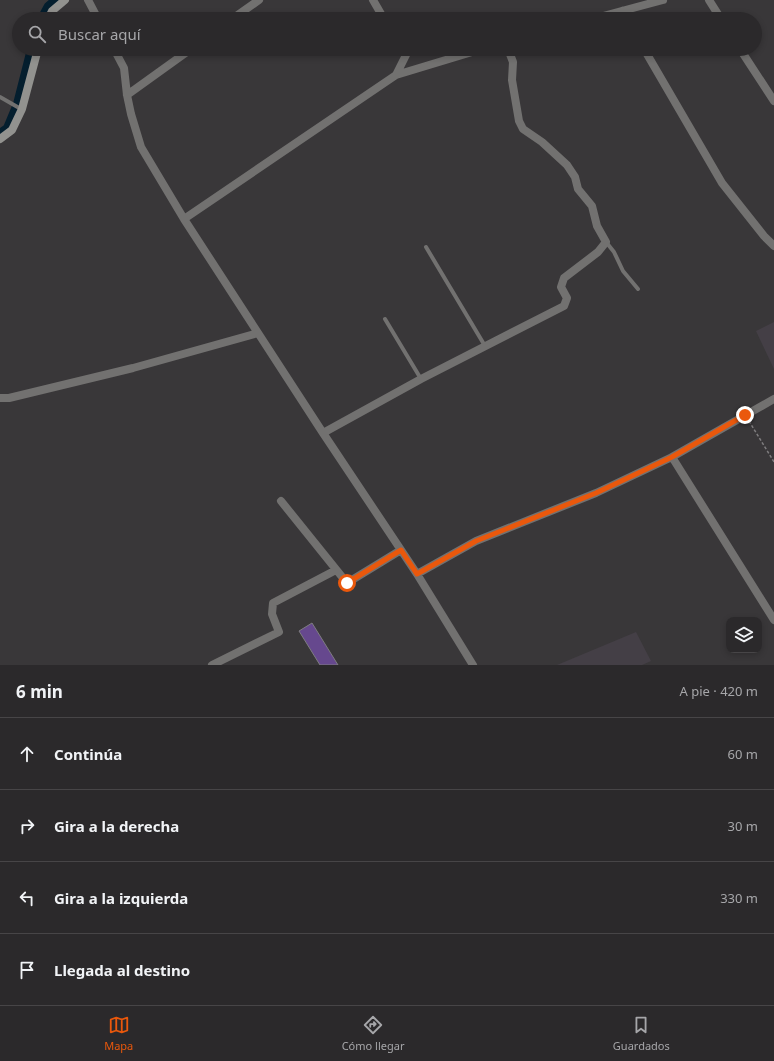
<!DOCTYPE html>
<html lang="es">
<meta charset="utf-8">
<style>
:root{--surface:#2b292b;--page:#373537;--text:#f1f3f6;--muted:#a6a6a9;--line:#474547;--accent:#ea580c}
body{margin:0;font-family:"Noto Sans",sans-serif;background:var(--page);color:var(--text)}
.controls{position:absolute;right:12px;bottom:12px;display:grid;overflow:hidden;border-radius:8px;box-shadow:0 2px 6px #0003}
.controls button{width:36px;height:36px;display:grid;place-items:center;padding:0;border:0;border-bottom:1px solid var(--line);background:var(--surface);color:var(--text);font:20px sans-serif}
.stop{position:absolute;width:12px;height:12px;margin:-9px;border:3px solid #ea580c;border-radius:50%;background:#fff}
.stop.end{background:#ea580c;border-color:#fff;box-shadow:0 1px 4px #0008}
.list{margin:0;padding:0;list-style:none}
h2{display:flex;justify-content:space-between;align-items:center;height:52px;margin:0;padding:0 16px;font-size:17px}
h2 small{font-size:13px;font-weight:400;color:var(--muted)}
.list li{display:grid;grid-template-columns:26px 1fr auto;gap:12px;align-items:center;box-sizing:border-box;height:72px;padding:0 16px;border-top:1px solid var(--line)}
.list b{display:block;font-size:15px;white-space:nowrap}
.list em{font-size:13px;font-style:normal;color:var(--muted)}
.icon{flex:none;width:22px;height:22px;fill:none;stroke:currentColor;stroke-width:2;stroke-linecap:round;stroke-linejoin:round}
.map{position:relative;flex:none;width:774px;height:665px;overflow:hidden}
.search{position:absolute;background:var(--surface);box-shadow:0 2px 6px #0003;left:12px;right:12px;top:12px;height:44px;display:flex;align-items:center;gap:10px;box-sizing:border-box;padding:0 14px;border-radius:22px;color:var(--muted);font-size:15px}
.sheet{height:340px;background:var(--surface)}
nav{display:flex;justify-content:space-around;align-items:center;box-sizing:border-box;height:56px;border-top:1px solid var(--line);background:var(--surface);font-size:11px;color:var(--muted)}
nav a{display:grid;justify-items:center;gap:2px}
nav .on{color:var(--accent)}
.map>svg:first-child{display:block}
.built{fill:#443f46}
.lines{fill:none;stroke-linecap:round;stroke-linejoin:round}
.canal{stroke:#041e2e;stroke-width:8}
.building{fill:#66488e;stroke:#7e7d80}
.path{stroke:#7f7d7f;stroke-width:1.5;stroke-dasharray:3 2;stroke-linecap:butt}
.lane{stroke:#727170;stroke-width:4}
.street{stroke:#727170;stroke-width:8}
.secondary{stroke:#92928f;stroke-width:8}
.route{stroke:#ea580c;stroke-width:5}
</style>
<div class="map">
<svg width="774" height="665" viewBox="0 0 774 665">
<rect width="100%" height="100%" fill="#393739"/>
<!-- built -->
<path class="built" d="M774,322V369L756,331Z
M636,632L651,661L642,665H557Z"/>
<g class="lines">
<!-- canal -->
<path class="canal" d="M41,19L48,6L55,0
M0,133L7,128L17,104L31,49"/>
</g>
<!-- building -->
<path class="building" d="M312,623L338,665H320L299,631Z"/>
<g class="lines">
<!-- path -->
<path class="path" d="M749,421L774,462"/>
<!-- lane -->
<path class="lane" d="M0,97L21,109
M606,242L614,252L623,271L638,289
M426,247L485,346
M385,319L421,379"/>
<!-- street -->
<path class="street" d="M88,0L98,19
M373,0L384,19
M709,0L721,19
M622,11L627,19
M232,19L259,0
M592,19L663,0
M114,49L124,68L127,95L131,114L141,147L184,219L323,433L417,574L473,665
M644,49L722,183L764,236L774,246
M740,49L774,101
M396,75L406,55L403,49
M127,95L191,49
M184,219L396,75L482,49
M0,398H9L133,368L258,333
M323,433L421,379L564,306L567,298L561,287L564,278L598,252L606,242L597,226L592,206L578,189L575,177L567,165L542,142L523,129L519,121L512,80L513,62L508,49
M672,457L774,620
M281,501L347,583L401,550
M417,574L476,541L596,493L672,457L774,399
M212,665L279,632L272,614L273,603L336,570"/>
<!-- secondary -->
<path class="secondary" d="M48,19L52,11L65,0
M0,139L12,130L22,109L38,49"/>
</g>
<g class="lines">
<!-- route -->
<path class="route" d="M347,583L401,550L417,574L476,541L596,493L672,457L745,415"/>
</g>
</svg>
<div class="controls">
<button><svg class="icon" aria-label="layers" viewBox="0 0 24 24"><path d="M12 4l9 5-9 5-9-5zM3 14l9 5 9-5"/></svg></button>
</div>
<div class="stop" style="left:347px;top:583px"></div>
<div class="stop end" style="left:745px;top:415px"></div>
<div class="search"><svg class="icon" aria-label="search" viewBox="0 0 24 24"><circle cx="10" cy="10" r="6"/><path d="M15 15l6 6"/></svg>Buscar aquí</div>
</div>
<section class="sheet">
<h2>6 min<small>A pie · 420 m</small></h2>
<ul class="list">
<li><svg class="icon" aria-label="ahead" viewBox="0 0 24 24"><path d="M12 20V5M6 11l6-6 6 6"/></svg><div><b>Continúa</b></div><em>60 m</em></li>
<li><svg class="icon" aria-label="right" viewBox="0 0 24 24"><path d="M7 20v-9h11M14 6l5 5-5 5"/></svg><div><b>Gira a la derecha</b></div><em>30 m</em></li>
<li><svg class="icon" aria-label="left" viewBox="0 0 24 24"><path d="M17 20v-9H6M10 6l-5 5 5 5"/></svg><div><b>Gira a la izquierda</b></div><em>330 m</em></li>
<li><svg class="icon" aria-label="arrive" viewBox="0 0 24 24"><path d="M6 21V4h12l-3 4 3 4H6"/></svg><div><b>Llegada al destino</b></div></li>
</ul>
</section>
<nav>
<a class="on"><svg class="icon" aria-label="map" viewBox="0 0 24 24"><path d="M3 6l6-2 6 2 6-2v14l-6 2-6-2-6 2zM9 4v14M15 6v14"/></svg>Mapa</a>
<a><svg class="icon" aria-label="directions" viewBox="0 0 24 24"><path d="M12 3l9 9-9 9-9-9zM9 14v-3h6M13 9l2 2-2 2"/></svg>Cómo llegar</a>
<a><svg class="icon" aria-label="saved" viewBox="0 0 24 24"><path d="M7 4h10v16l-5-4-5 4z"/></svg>Guardados</a>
</nav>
